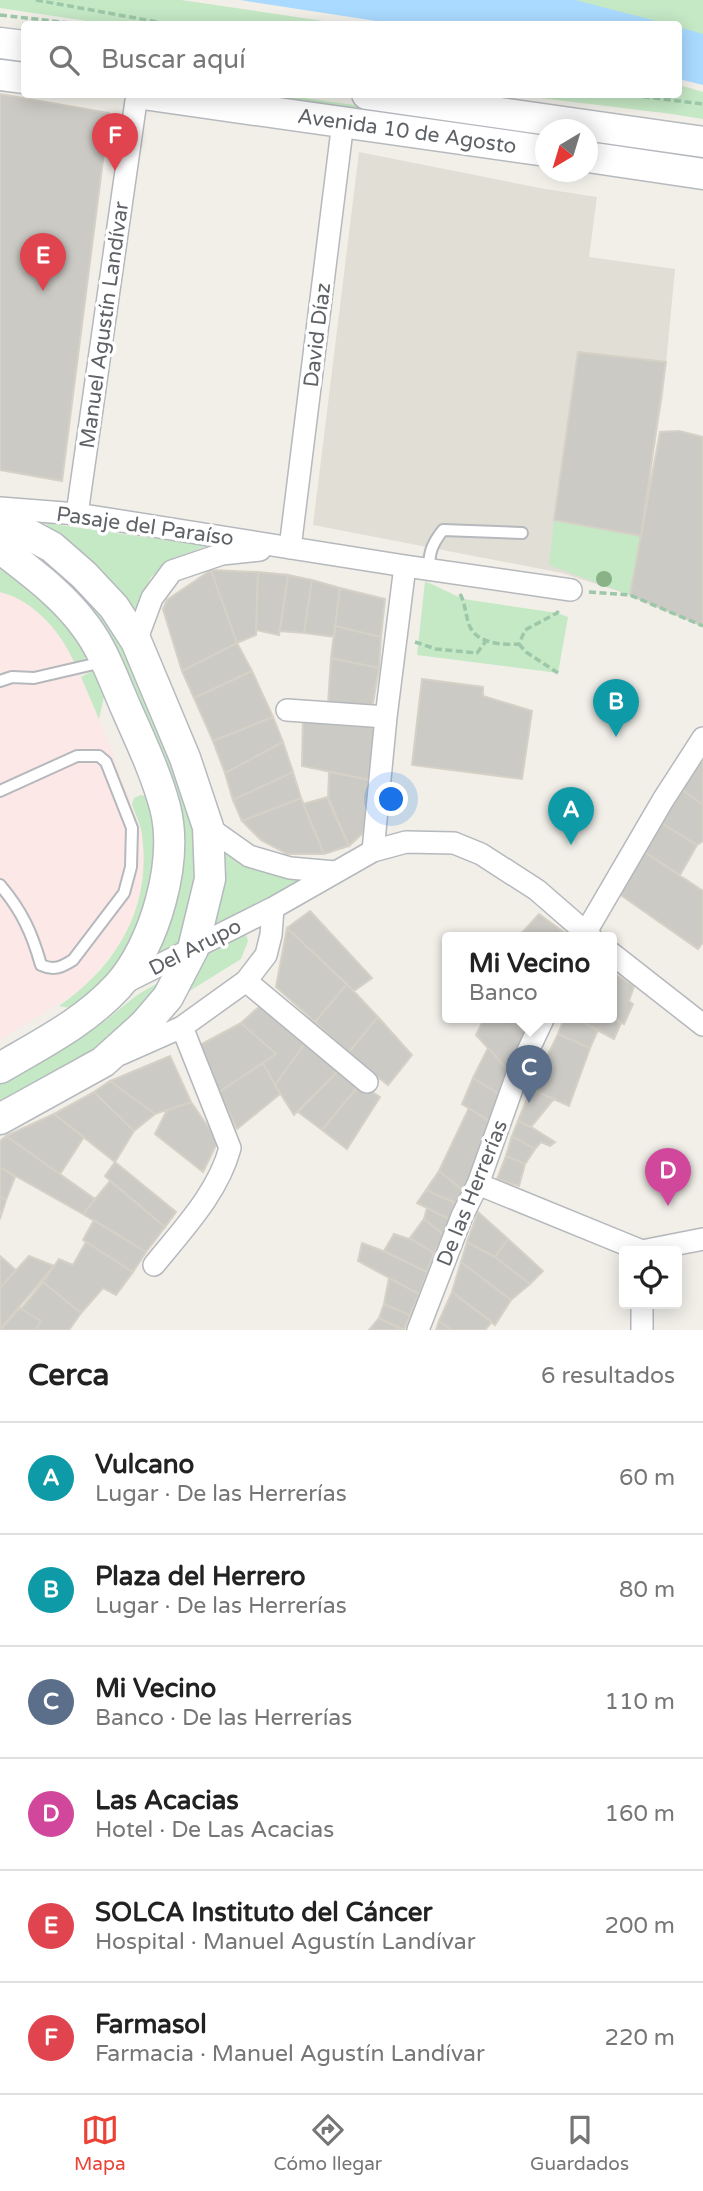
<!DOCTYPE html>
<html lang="es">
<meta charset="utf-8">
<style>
:root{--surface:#fff;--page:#f2f2f2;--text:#222;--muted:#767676;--line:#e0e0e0;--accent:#ea4335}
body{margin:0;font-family:"Varela Round",sans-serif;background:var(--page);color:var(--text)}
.controls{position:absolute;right:21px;bottom:21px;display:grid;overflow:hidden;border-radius:7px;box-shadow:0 4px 18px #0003}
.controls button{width:63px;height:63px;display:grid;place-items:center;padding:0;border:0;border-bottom:2px solid var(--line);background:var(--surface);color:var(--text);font:35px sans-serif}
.compass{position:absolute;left:535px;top:119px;width:63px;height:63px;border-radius:50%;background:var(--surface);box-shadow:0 4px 18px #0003;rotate:218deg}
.you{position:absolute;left:392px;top:800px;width:24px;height:24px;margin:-18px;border:5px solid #fff;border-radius:50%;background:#1a73e8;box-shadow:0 0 0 10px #1a73e833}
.badge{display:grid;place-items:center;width:46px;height:46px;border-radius:50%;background:var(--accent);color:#fff;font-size:23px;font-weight:700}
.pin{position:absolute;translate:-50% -58px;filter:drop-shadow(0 2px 4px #0008)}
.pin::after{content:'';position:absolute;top:37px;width:24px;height:21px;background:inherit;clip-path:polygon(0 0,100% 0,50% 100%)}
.popup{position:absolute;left:442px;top:932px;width:175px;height:91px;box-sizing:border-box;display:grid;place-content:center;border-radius:7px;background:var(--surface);filter:drop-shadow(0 2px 5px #0005);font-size:23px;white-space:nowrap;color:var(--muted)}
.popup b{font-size:26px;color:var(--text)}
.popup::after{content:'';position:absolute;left:50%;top:100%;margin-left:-14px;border:14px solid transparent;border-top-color:var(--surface)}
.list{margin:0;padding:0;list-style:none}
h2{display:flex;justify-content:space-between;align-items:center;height:91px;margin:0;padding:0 28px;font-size:30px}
h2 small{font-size:23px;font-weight:400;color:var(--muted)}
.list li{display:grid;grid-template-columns:46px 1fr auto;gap:21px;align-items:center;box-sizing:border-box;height:112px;padding:0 28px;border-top:2px solid var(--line)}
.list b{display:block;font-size:26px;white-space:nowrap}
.list p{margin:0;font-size:23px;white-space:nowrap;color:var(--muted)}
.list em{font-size:23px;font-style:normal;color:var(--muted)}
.icon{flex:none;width:38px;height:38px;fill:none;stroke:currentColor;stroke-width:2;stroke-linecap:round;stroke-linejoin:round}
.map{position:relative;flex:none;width:703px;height:1330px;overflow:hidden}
.search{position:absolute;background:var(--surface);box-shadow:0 4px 18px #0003;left:21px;right:21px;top:21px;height:77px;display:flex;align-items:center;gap:18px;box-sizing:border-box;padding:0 24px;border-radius:7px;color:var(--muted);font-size:26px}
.sheet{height:763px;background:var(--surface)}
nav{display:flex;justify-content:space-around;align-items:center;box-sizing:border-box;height:98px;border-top:2px solid var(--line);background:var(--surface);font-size:19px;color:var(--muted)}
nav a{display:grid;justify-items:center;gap:4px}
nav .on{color:var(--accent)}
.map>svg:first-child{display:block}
.education{fill:#e1ded6}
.medical{fill:#fce8e6}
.green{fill:#c5e8c5}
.water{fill:#aadaff}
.building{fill:#cccac5;stroke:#d6d1c6;stroke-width:2}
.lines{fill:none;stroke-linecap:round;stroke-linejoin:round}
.lane-casing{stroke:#b5b8bc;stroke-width:14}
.street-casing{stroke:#b5b8bc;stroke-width:24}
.secondary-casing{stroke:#b6babf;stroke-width:33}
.path{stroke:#9cc7a9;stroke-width:3.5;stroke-dasharray:7 3.5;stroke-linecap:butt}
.lane{stroke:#fff;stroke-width:10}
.street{stroke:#fff;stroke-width:21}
.secondary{stroke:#fff;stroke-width:30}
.tree{fill:#89b387}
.labels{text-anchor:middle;stroke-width:7;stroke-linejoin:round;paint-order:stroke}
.street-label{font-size:21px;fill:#5f6368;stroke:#fff}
</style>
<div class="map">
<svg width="703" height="1330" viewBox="0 0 703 1330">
<rect width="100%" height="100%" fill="#f1efe8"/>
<!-- education -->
<path class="education" d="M359,152L545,189L597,197L589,257L675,269L663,396L630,595L562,573L313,525Z"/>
<!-- medical -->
<path class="medical" d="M0,592L9,594L30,606L51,624L68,648L105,733L142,833L144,874L135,917L119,946L81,990L0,1040Z"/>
<!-- green -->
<path class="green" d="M0,0H181L344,24H107L0,8Z
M557,0H703V35L679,28L678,24H667Z
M679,85L703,92V119L672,114L516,95L678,94Z
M199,95H283L545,132V144Z
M554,520L641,536L630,595L549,565Z
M45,523L207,546L174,558L151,577L134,613Z
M0,566L61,614L88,657L75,664C61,632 35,601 0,592Z
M62,581L83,595L99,609L133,659L201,840L185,950L151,966L179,841Z
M425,581L463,599L557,613L568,617L558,673L417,655Z
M95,670L105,692L99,719L81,677Z
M141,795L147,797L154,815L159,864L132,954L78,1009L59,1006C117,966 152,907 142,835C141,825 135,814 132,804L134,798Z
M218,841L317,876L206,936Z
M245,931L248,941L241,959L183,995L202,954Z
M164,981L108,1045L0,1107V1080C34,1063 71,1047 101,1024C124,1007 137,991 164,981Z"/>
<!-- water -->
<path class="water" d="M240,0H575L668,24H396Z
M679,27L703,34V85L679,79Z"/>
<!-- building -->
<path class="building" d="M0,94L109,113L62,481L0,470Z
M578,352L666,362L641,536L554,520Z
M679,431L703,437V626L630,595L660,432Z
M211,570L237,643L182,671L163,609L167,600Z
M211,570L258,572L256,635L237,643Z
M258,572L288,575L279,635L256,630Z
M288,575L312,580L304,633L280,631Z
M312,580L340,588L334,637L304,633Z
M340,588L385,599L381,637L335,626Z
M335,626L381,637L379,668L331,658Z
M237,643L252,671L194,698L182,671Z
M331,658L379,668L372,709L328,704Z
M252,671L273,717L213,741L194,698Z
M422,679L483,687V696L532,711L522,779L412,765Z
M273,717L283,742L225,773L213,741Z
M303,718L374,726L370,780L302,766Z
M283,742L293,772L233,800L225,773Z
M695,761L703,763V805L679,787Z
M293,772L301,798L242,821L233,800Z
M329,772L370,780L364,832L349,846L328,800Z
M679,787L703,805V841L697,845L657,820Z
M328,797L349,846L324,854L303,804Z
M301,798L324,854H287L261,840L242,821Z
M657,820L697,845L680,875L640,849Z
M640,849L703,891V942L698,949L615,891Z
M310,911L372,978L354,991L287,928Z
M539,914L569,936V937H518Z
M287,928L347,984L315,1022L276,987Z
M611,972L634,986L629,1001L633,1004L624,1024L611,1017Z
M347,984L378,1017L348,1053L315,1022Z
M262,1004L306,1042L275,1085L263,1063L276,1054L241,1023Z
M378,1017L412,1055L388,1085L348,1053Z
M485,1017H538L510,1072L476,1035Z
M565,1017H572L598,1030L590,1048L558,1034Z
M573,1017H611L621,1023L614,1039Z
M241,1023L276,1054L219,1092L198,1046Z
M558,1034L590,1048L569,1106L531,1089Z
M306,1042L339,1070L294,1115L275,1085Z
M488,1048L510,1072L502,1096L473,1078Z
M170,1056L191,1102L155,1114L110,1081Z
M263,1063L280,1094L237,1129L219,1092Z
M339,1070L360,1084L322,1130L298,1112Z
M473,1078L502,1096L492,1123L462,1104Z
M110,1081L155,1114L134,1131L94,1092Z
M360,1084L380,1097L347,1149L322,1130Z
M531,1089L554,1099L531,1127L518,1121Z
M94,1092L134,1131L115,1162L54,1114Z
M191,1102L218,1141L203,1172L155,1134L167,1110Z
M469,1108L492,1123L464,1191L439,1171Z
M54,1114L84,1137L60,1174L6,1136Z
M518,1121L531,1127L555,1142L550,1146L541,1142L535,1149L512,1136Z
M6,1136L95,1199L83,1214L0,1167V1141Z
M512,1136L535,1149L525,1164L506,1156Z
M506,1156L525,1164L519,1186L497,1179Z
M115,1162L176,1212L165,1227L105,1176Z
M0,1167L15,1177L6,1200L0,1196Z
M439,1171L464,1191L458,1204L426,1190Z
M110,1181L165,1227L146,1252L83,1214Z
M426,1190L458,1204L451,1220L417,1203Z
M0,1196L6,1200L0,1219Z
M427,1208L451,1220L445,1236L424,1219Z
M478,1212L508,1239L495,1257L467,1242Z
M424,1219L445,1236L443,1235L434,1253L410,1238Z
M94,1220L146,1252L133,1272L83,1240Z
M394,1234L412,1240L434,1253L427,1272L384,1251Z
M508,1239L543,1271L530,1284L495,1257Z
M86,1242L133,1272L116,1295L103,1288L81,1313L43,1282L59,1259L73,1265Z
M467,1242L495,1257L530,1284L511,1300L461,1262Z
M362,1243L383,1251L427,1272L419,1294L358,1261Z
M0,1256L16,1270L0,1288Z
M29,1256L54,1266L0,1329V1288Z
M461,1262L511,1300L495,1325L452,1292Z
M389,1278L419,1294L410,1315L384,1304Z
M43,1282L81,1313L69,1330H36L41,1321L21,1309Z
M452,1292L492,1322L485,1330H452L439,1321Z
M384,1304L410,1315L404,1330L379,1318Z
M20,1308L41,1321L36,1330H0Z
M379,1318L403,1330H369Z
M439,1321L452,1330H436Z"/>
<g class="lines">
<!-- lane casing -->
<g class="lane-casing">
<path id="lane" d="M429,569C429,552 432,544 443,530L522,533
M0,681L12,677L34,678L103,662
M0,791L77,756H99L106,762L132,828L131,867L124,893L73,960C62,967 54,971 41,965C32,933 22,911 0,885"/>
</g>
<!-- street casing -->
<g class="street-casing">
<path id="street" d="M0,508L77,514L405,566L571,590
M77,514L137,94
M290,548L343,122
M136,641L152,598L172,571L222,554L260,550
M287,710L386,717
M208,827L249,856L290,868L335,872
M373,851L386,717L405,566
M583,937L663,800L703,738
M611,953L703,1025
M246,981L367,1082
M122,984L273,908L373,851L406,842L454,843L481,854L537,890L591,937
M121,1054L182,1027L246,981L266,955L271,935L273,908
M478,1184L642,1251L703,1239
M154,1265C183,1229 218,1193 230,1148L182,1027
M418,1330L462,1216L478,1184L518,1072L544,1017
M642,1330V1304"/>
</g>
<!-- secondary casing -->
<g class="secondary-casing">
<path id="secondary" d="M0,43L24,46
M0,75L24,78
M143,94L546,151
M367,94L703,142
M588,157L703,174
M0,519L52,547L84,575L114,607L136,641L185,758L208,827L210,879L193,949L168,997L144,1025L103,1062L0,1119
M0,548C31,572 63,595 86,627C104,651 114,681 126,708C140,740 156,773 165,807C179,861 155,945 118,986C85,1022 41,1044 0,1068"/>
</g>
<!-- path -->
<path class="path" d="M36,0L169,24
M0,15L79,24
M622,94L703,104
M589,592L630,595L703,626
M460,594C466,604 465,616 470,627C478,644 503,645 519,644L525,630L557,613L560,608
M415,642L436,649L477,653L486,641
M519,644L526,652L558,673"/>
<!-- lane -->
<use href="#lane" class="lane"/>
<!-- street -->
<use href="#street" class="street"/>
<!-- secondary -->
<use href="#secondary" class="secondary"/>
</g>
<!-- trees -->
<circle class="tree" cx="604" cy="579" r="8"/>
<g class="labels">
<!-- street labels -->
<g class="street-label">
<text transform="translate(407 131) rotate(8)" y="7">Avenida 10 de Agosto</text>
<text transform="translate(104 325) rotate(-82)" y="7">Manuel Agustín Landívar</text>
<text transform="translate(317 335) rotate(-83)" y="7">David Díaz</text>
<text transform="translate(145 526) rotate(8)" y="7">Pasaje del Paraíso</text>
<text transform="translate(195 947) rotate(-27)" y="7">Del Arupo</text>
<text transform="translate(472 1193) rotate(-68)" y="7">De las Herrerías</text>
</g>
</g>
</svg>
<div class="controls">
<button><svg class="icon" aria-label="locate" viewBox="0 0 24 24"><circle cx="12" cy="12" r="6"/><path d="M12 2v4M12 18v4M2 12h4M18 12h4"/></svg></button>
</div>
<svg class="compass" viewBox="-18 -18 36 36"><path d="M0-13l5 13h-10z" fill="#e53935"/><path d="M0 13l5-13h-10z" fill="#767676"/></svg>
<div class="you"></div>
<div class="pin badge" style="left:571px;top:845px;background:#0f9aa8">A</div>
<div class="pin badge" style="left:616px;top:737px;background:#0f9aa8">B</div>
<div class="pin badge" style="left:529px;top:1103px;background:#5c6f8a">C</div>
<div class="popup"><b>Mi Vecino</b>Banco</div>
<div class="pin badge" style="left:668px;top:1206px;background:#d1479c">D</div>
<div class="pin badge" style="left:43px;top:291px;background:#e0444e">E</div>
<div class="pin badge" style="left:115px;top:171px;background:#e0444e">F</div>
<div class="search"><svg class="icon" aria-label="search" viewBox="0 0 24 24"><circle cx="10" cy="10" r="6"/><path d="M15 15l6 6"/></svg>Buscar aquí</div>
</div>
<section class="sheet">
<h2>Cerca<small>6 resultados</small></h2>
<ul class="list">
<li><span class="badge" style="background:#0f9aa8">A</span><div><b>Vulcano</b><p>Lugar · De las Herrerías</p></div><em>60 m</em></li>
<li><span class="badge" style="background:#0f9aa8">B</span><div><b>Plaza del Herrero</b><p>Lugar · De las Herrerías</p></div><em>80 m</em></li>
<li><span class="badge" style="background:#5c6f8a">C</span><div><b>Mi Vecino</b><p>Banco · De las Herrerías</p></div><em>110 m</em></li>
<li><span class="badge" style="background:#d1479c">D</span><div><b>Las Acacias</b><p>Hotel · De Las Acacias</p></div><em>160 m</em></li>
<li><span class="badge" style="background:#e0444e">E</span><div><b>SOLCA Instituto del Cáncer</b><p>Hospital · Manuel Agustín Landívar</p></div><em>200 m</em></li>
<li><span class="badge" style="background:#e0444e">F</span><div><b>Farmasol</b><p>Farmacia · Manuel Agustín Landívar</p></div><em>220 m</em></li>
</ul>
</section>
<nav>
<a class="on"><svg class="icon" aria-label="map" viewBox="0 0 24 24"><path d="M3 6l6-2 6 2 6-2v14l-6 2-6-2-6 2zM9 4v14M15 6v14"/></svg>Mapa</a>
<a><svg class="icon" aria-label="directions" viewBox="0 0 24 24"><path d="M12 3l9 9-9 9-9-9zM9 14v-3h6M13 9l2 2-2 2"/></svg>Cómo llegar</a>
<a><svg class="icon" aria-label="saved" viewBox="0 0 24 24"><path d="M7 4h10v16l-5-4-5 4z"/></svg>Guardados</a>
</nav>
